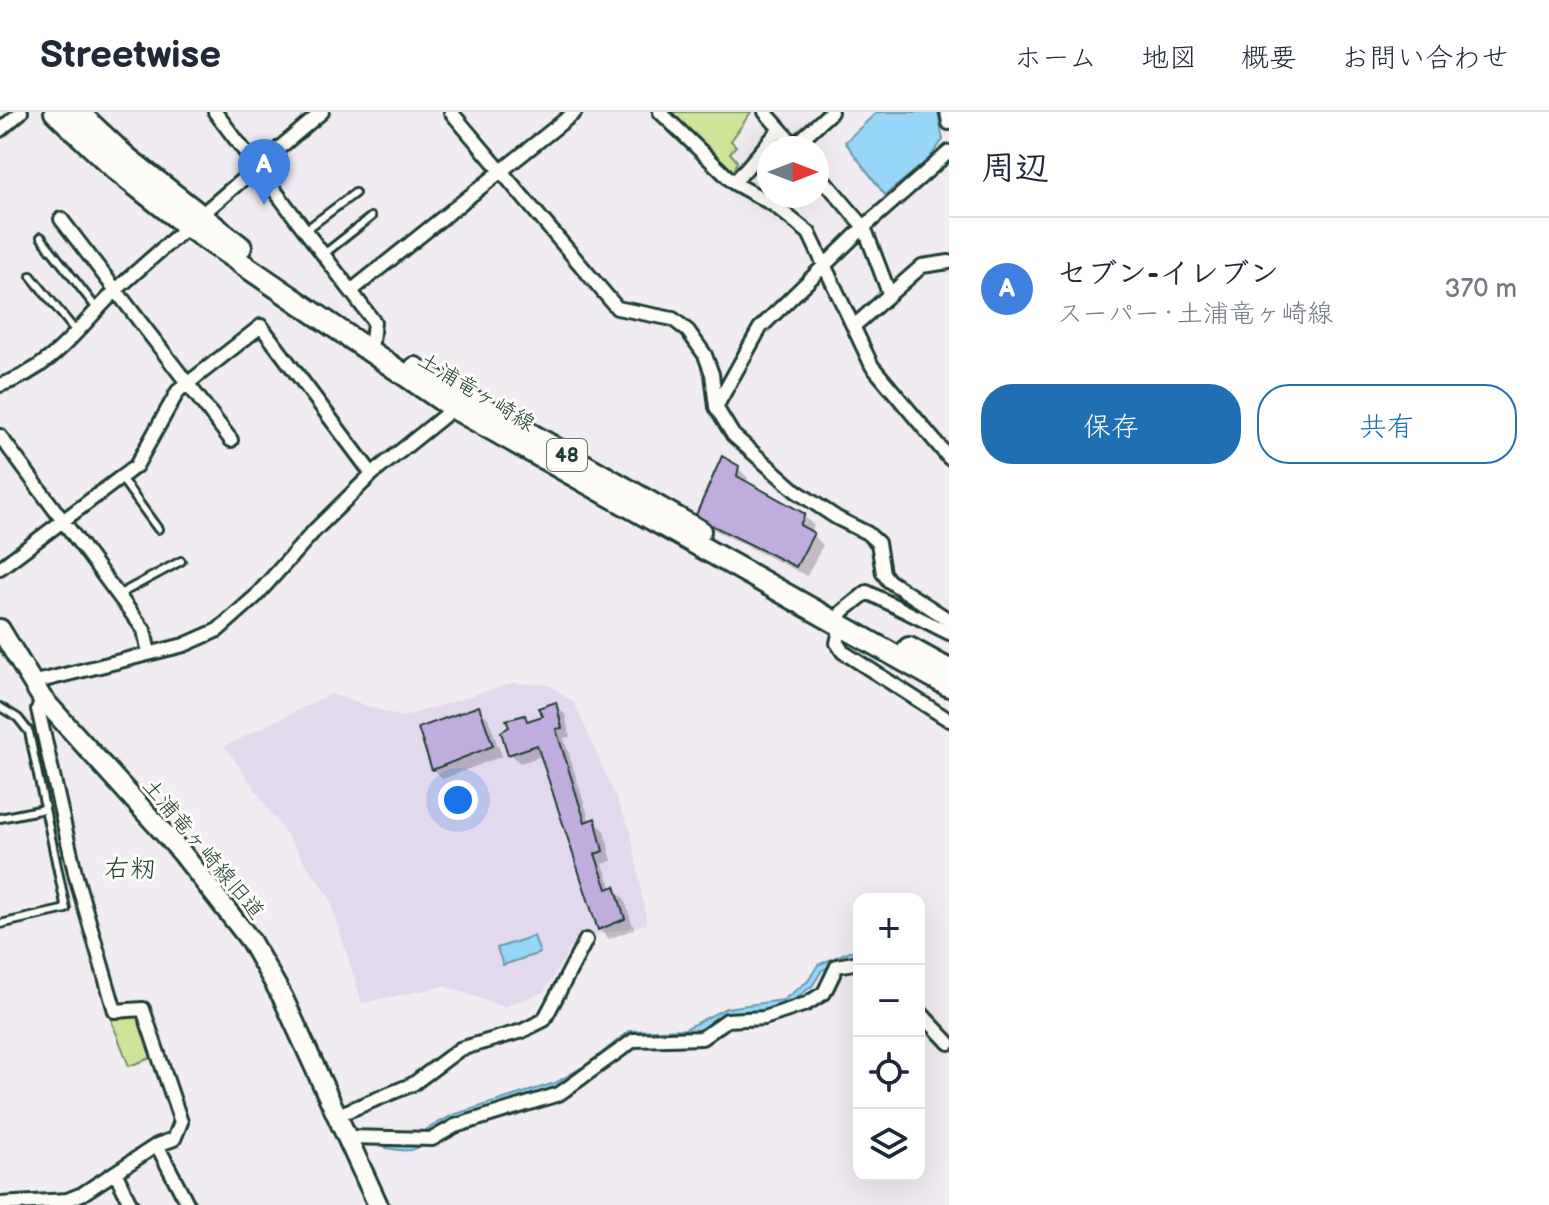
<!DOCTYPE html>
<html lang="ja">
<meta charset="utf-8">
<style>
:root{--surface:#fff;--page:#f6f6f7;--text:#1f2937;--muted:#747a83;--line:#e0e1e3;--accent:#1f6fb2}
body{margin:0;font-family:"Balsamiq Sans","Klee One",sans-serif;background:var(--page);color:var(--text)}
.controls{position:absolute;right:24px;bottom:24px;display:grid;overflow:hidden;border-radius:16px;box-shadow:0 8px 32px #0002}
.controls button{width:72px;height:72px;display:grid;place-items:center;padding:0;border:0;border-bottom:2px solid var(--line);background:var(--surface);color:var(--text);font:40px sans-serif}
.compass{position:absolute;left:757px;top:24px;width:72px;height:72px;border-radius:50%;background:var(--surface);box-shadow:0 8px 32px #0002;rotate:90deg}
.you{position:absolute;left:458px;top:688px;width:28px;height:28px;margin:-20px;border:6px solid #fff;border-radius:50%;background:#1a73e8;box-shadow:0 0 0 12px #1a73e833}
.badge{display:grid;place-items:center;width:52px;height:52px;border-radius:50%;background:var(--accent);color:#fff;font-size:26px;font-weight:700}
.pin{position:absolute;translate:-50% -66px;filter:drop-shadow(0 2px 4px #0008)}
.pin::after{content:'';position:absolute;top:42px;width:28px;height:24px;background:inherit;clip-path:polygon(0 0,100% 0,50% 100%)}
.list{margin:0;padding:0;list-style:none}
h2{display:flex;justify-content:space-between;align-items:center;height:104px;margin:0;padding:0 32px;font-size:34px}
h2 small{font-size:26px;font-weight:400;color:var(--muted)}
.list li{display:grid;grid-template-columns:52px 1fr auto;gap:24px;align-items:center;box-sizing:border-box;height:144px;padding:0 32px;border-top:2px solid var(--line)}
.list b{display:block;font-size:30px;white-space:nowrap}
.list p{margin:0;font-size:26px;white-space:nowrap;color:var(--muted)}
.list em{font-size:26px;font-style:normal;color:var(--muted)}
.actions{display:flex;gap:16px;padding:24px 32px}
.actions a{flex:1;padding:18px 0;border:2px solid var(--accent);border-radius:32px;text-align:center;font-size:28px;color:var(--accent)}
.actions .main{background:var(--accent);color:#fff}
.icon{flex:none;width:44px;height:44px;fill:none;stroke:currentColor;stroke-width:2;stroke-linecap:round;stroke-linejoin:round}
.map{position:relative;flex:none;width:949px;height:1093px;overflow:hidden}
header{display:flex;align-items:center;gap:48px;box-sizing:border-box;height:112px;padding:0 40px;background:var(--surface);border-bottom:2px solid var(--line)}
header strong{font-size:38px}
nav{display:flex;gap:44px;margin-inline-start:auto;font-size:28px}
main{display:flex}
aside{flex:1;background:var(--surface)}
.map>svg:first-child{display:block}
.built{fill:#e3d9ec}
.green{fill:#cee499;stroke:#769066;stroke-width:2}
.water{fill:#97d6f8;stroke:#6799aa;stroke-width:2}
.shadow{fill:#0003}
.building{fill:#c1addd;stroke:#1f3d34;stroke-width:2}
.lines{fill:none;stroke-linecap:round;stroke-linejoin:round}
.lane-casing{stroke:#1f3d34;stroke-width:12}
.street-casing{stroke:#1f3d34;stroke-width:18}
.secondary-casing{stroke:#1f3d34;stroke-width:24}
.primary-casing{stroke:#1f3d34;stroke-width:26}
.lane{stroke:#fdfcf7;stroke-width:6}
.street{stroke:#fdfcf7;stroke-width:12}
.secondary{stroke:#fdfcf7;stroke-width:18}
.primary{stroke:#fdfcf7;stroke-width:20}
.labels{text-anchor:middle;stroke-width:6;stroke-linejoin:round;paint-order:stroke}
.shield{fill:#fdfcf7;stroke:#62766e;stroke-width:2}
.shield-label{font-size:20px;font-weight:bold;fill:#1f3d34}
.street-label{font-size:22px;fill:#1f3d34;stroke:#fdfcf7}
.quarter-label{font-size:26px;fill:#1f3d34;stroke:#fdfcf7}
</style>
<header>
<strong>Streetwise</strong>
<nav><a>ホーム</a><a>地図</a><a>概要</a><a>お問い合わせ</a></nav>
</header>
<main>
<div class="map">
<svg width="949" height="1093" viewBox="0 0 949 1093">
<rect width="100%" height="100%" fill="#f1ecf2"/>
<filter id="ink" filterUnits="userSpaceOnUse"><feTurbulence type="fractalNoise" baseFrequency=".0125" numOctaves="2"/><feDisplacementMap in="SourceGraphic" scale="16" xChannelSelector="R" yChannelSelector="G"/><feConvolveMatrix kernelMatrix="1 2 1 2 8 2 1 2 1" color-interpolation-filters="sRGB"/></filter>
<g filter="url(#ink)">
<!-- built -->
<path class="built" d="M513,571L550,573L575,592L631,720L647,812L575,828L544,880L504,895L444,874L362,891L329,785L225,634L330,582L402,605Z"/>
<!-- green -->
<path class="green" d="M668,0H751L731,29L736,34L730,41L737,49L733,65Z
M141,901L151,946L129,954L112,910V902Z"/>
<!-- water -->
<path class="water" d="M877,0H938L943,28L927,49L885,83L845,30Z
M534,824L540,841L503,853L497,836Z
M850,839H859V846L822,858L813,873L785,895L764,901L727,904L687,925H632L558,978L431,1023C417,1042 407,1040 386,1036L388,1028L408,1033L419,1029L427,1017L453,1003L555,971L591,950L629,919L685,917L726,896L783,888L808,869L818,853Z"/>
<!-- shadow -->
<path class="shadow" d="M738,356L748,366L747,371L804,404L814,414L811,421L823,433L807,464L707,414L697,404Z
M556,593L565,603L570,625L564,626L590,710L594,708L604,718L612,749L603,752L612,777L624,786L634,817L609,827L599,817L542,644L520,651L510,641L524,606L530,611L547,605Z
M478,596L488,606L502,644L443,667L433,657Z"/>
<!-- building -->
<path class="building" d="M722,344L739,354L737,364L805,402L800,413L814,421L796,455L695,405Z
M556,590L562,616L556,617L585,710L595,706L603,739L595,742L607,777L615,774L625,807L598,818L537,633L508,643L501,620L509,615L506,608L525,603L527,609L543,604L538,596Z
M479,594L493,634L432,658L418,616Z"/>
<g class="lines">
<!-- lane casing -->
<g class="lane-casing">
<path id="lane" d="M307,117L355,81
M41,125L98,198
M324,142L371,105
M31,164L77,221
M121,366L158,417
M118,483L181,449
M0,595L18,606L29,620L66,797L0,812
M0,706L44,697"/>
</g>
<!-- street casing -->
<g class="street-casing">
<path id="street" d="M215,0L351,179L575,0
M451,0L617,196L673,207L688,219L705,243L712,262L716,295L733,323L796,379L837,406L867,421L878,431L883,461L889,469L949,508
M660,0L734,71L774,93L809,121L872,254L949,346
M765,0L797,36
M947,0L949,11
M0,18L21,0
M795,33L831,0
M817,60L864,115L889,181
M734,71L780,17
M61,107L231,328
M351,179L374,210L372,230
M854,214L922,154L949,150
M0,273C57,256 84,206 126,169C190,111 256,56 322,0
M716,295L760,216L864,115L949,40
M0,324L144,518L149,541
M0,456L136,354L178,279L261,214L372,362
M842,500L867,480L949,521
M841,514L837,531L843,540L949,608
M32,571L184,533L218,518L255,485L315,418L372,362L444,304L453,291
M42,586L38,597L76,765L115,899L143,897L181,1010L174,1027L157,1033
M919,899L949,931
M338,1003L413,972L460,937L522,919L544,908L586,828
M348,1025L432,1027L455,1014L559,982L634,928L702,926L727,908L764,906L806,892L824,881L837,854L859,850
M116,1062L131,1093
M0,1092L67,1088L82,1082L157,1033L188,1093"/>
</g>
<!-- secondary casing -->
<g class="secondary-casing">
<path id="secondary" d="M0,517L42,586L182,741L250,828L283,886L378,1093"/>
</g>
<!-- primary casing -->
<g class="primary-casing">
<path id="primary" d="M55,0L115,57L187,114L450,294L949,574
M78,0L125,44L241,135
M415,256L700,419
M909,536L949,558"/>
</g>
<!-- lane -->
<use href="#lane" class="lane"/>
<!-- street -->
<use href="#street" class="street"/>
<!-- secondary -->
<use href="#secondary" class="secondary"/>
<!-- primary -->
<use href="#primary" class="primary"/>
</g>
</g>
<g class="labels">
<!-- shield labels -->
<rect class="shield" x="547" y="327" width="40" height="32" rx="6"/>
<g class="shield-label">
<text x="567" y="350">48</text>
</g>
<!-- street labels -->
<g class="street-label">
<text transform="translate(477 279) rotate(31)" y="8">土浦竜ヶ崎線</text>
<text transform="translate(204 736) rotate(50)" y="8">土浦竜ヶ崎線旧道</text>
</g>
<!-- quarter labels -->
<g class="quarter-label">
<text x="130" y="765">右籾</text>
</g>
</g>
</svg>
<div class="controls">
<button>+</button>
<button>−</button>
<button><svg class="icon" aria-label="locate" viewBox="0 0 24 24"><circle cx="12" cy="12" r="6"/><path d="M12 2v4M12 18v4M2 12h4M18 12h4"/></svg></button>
<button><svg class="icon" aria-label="layers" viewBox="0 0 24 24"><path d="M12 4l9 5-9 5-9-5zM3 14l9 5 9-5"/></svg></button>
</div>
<svg class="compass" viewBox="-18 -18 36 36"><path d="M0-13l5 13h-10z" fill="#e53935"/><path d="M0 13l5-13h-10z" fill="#747a83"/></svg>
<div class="you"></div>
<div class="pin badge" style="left:264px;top:93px;background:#3f7fe0">A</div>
</div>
<aside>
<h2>周辺<small></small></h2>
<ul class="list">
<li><span class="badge" style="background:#3f7fe0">A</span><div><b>セブン-イレブン</b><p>スーパー · 土浦竜ヶ崎線</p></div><em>370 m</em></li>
</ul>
<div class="actions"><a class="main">保存</a><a>共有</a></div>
</aside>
</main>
